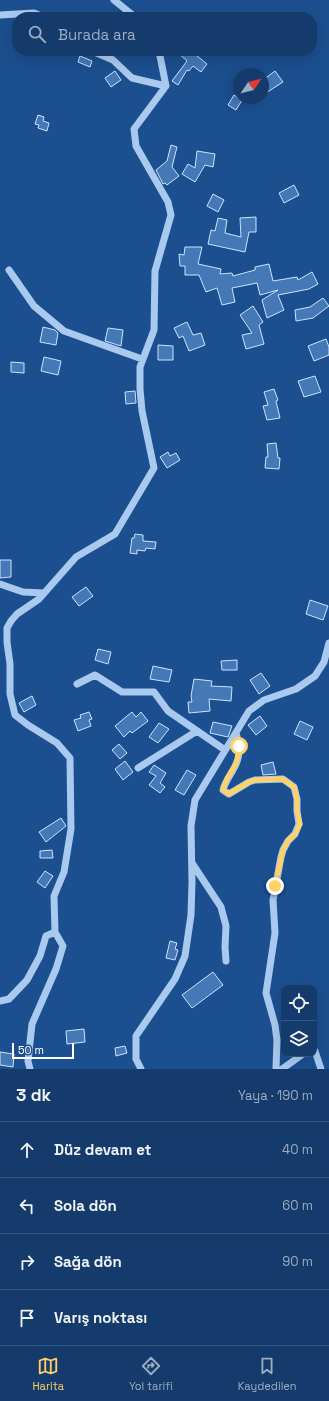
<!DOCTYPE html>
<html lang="tr">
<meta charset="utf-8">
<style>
:root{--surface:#143b6b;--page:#214673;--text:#f1f3f6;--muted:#9dadc1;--line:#33557e;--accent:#ffd166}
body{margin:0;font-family:"Space Grotesk",sans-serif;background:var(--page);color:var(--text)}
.controls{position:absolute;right:12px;bottom:12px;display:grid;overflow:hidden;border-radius:8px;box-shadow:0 4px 16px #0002}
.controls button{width:36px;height:36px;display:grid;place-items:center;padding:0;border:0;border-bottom:1px solid var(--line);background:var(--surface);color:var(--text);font:20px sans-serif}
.compass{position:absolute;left:233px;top:68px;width:36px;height:36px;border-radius:50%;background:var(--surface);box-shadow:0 4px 16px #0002;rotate:55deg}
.scale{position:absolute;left:12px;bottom:10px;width:62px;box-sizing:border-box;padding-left:4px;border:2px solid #fff;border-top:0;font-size:11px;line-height:14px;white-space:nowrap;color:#fff;-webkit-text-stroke:3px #1b4f8f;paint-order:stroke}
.stop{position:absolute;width:12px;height:12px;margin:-9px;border:3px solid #ffd166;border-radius:50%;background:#fff}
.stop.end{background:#ffd166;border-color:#fff;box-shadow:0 1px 4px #0008}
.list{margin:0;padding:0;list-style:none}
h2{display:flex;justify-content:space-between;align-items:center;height:52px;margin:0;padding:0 16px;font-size:17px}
h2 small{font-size:13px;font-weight:400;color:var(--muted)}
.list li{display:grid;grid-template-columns:26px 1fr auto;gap:12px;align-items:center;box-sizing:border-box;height:56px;padding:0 16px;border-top:1px solid var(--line)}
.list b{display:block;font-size:15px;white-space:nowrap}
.list em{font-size:13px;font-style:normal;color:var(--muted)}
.icon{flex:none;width:22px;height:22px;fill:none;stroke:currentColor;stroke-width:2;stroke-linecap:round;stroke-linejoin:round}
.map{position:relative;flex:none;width:329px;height:1069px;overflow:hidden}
.search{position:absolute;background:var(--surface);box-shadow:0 4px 16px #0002;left:12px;right:12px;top:12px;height:44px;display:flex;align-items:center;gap:10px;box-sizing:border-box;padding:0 14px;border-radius:16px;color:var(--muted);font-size:15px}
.sheet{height:276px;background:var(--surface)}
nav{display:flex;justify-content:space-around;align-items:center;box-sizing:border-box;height:56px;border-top:1px solid var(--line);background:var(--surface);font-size:11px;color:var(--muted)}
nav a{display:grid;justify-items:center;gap:2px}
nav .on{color:var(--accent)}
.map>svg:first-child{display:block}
.building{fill:#4478b7;stroke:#cfe3fa}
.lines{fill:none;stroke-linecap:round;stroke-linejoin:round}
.minor{stroke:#a9c9ee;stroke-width:7}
.route{stroke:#ffd166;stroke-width:5}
</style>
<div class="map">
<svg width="329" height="1069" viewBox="0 0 329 1069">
<rect width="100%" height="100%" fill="#1b4f8f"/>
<!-- building -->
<path class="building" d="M176,51H191L207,64L201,72L193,66L189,71L187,70L178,85L172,81L187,61Z
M80,56L92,61L90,67L78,62Z
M115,71L121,80L111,87L105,78Z
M275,71L283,82L266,93L263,89V80Z
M234,95L242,100L236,110L228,105Z
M38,115L44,117L43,121L49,123L47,131L38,128L39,125L35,124Z
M171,145L177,147L172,167L179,176L167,185L165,183L163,184L156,170L167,161Z
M197,151L215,154L213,167L205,165L195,182L182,174L188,164L195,168Z
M294,185L299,195L284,203L279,193Z
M213,194L224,200L218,212L207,206Z
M256,217V232H249L245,252L208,244L211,230L215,231L218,218L227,220L225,233L241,237L240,218Z
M185,247H202L198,264L221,269L220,274L232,273L233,276L255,270V267L269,264L273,281L297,277L298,280L312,272L318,284L309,289L278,295L284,310L267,318L262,300L278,290L260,295L257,283L232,288L235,302L222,305L217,288L206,292L199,275H185V266H180L179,254L184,255Z
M323,298L329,306L313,318L296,321L295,310L310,307Z
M253,306L263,322L259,325L264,344L246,349L242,335L252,333L240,315Z
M187,322L193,335L201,333L205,345L189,351L183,336L179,338L174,328Z
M43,327L55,330L58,333L56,345L40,342Z
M108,328L123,330L121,346L105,341Z
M326,339L329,347V355L314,361L308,346Z
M158,345L173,346V360H158Z
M44,357L61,361L58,375L41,371Z
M11,362L24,363V373L11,372Z
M315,376L321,392L304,397L298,381Z
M274,389L278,400L276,401L280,418L267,420L263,406L268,405L264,392Z
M135,391L136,403L126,404L125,392Z
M276,443L278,458H280L279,469L265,468L266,457H268L267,444Z
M168,452L170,456L176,453L180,460L167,468L160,457Z
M135,534L143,535V541L156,542L155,549L146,548L145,551L137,550V554L130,553L132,538H134Z
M0,560H11V577L0,578Z
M86,587L93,596L79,606L72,597Z
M310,600L328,606L323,620L306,614Z
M98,649L111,652L108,664L95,660Z
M237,660V670H222L221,661Z
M153,666L172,670L169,682L150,679Z
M261,673L270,686L259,694L250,680Z
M194,679L212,681L211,686L232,687L231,701L209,699L210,711L189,713L188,702H192L191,696Z
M32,696L36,705L24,712L19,703Z
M89,712L92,719L89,720L91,726L78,731L74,720L81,718L80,715Z
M132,712L136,717L141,712L148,721L132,733L130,731L124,737L115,726Z
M260,716L267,726L256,735L248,725Z
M300,721L313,727L307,740L294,734Z
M213,722L232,726L228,737L210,733Z
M159,723L169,729L158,743L149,737Z
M119,744L127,753L120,759L112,750Z
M125,761L133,772L123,780L115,769Z
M273,762L276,774L263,775L261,765Z
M154,765L166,773L160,783L165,787L160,793L149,785L156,776L149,772Z
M187,770L196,775L184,795L175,790Z
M61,818L66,826L46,842L39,832Z
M52,850L53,858H40V851Z
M45,871L53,876L45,888L37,882Z
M170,941L177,943L175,949L178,950L175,960L166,958Z
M213,972L223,985L192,1008L182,995Z
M84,1029L85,1042L67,1044L66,1031Z
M125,1046L127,1053L116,1056L115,1048Z
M0,1052L14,1054L13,1067L0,1065Z"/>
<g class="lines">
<!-- minor -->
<path class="minor" d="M114,0L135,17
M0,15L34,13L44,17
M92,51L113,60L132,78L166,86
M9,270L34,306L64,331L142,359
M0,584L23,592L44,593
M77,684L95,675L122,692H154L168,711L225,750
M236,733C240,747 241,757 233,770C229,777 225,782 223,790L229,794L249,782L255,780L283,779L294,787L297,799V811L299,824L295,834L288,841L283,850L281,857L273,900L275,933L266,993L275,1025L277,1040L276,1068L277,1069
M138,768L197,731
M192,863L221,907L226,926L225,947L226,961
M55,932L54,896L64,872L71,829L70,758L57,743L28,725L15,715L10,694V664L7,642V628L11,621L17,614L39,599L76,557L115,534L154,468L142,411L140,389V367L154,330L155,271L171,215L168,202L136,146L134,129L166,86L159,51
M0,1001L9,999L27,980L40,956L46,936L55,932L63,946L56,969L32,1024L28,1061L30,1069
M314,1051H315L321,1069
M141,1069L136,1059V1036L175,979L185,956L191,915L192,882L191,826L195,800L249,711L264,700L296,689L315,676L324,662L329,643
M282,1069L303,1054"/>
</g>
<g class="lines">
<!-- route -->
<path class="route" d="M239,746C240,768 227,771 223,790L229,794L249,782L255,780L283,779L294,787L297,799V811L300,824L295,834L288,841L283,850L275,886"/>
</g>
</svg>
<div class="controls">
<button><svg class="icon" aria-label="locate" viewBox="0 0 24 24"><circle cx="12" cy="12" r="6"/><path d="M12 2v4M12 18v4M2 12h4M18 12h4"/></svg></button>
<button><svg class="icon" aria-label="layers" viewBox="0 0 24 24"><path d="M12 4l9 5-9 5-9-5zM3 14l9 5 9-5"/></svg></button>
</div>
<svg class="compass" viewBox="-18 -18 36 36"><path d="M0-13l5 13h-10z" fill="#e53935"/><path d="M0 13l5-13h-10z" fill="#9dadc1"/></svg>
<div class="scale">50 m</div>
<div class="stop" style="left:239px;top:746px"></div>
<div class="stop end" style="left:275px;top:886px"></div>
<div class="search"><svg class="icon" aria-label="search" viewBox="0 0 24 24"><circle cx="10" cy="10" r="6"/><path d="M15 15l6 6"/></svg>Burada ara</div>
</div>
<section class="sheet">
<h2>3 dk<small>Yaya · 190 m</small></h2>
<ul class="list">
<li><svg class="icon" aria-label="ahead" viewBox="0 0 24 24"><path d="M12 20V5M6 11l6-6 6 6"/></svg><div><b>Düz devam et</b></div><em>40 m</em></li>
<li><svg class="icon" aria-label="left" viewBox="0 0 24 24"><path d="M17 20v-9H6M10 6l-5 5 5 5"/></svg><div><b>Sola dön</b></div><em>60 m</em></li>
<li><svg class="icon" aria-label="right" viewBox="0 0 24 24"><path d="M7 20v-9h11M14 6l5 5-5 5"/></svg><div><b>Sağa dön</b></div><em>90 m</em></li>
<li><svg class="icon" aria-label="arrive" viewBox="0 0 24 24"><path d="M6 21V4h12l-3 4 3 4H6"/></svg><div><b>Varış noktası</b></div></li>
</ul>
</section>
<nav>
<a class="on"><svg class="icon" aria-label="map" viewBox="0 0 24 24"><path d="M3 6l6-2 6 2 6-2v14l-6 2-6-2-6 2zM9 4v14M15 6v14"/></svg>Harita</a>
<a><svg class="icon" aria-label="directions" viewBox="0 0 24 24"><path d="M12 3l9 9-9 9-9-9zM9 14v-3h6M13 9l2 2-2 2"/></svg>Yol tarifi</a>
<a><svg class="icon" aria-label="saved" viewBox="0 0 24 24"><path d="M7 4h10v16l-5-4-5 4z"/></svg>Kaydedilen</a>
</nav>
